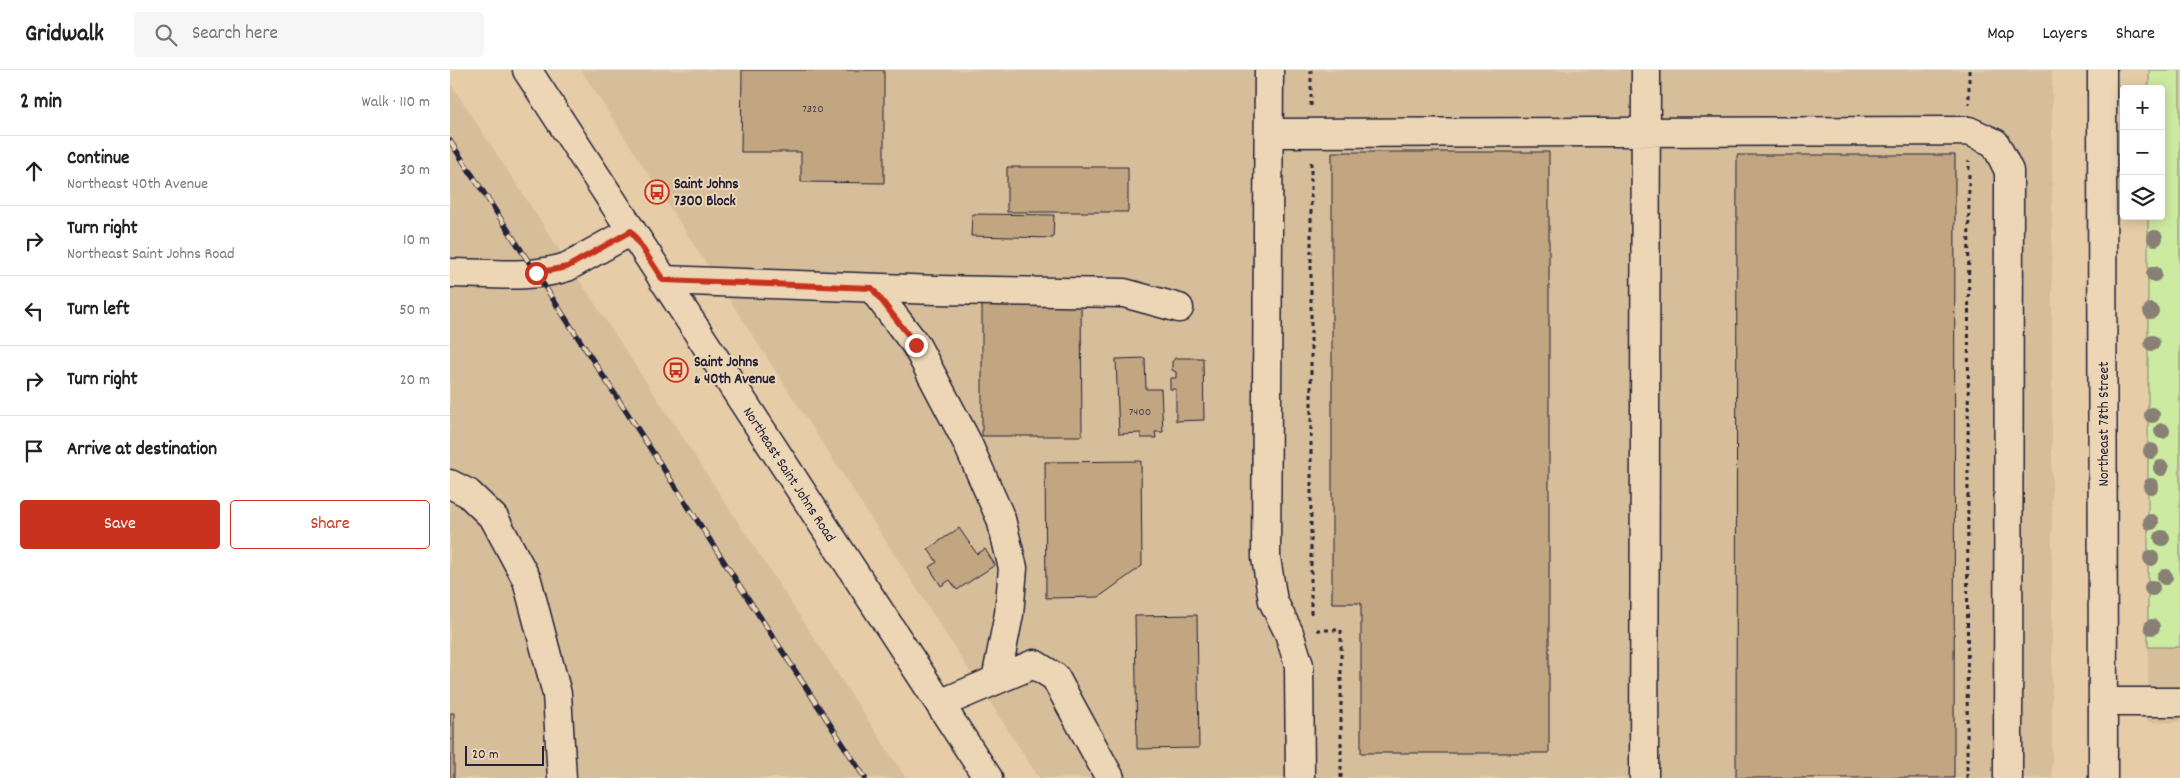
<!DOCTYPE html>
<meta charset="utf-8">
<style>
:root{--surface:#fff;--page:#f6f6f6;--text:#222;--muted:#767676;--line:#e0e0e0;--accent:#c8321e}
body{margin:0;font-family:Dekko,sans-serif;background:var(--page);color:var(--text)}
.controls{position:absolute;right:15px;top:15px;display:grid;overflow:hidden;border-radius:5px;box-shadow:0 2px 12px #0003}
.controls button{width:45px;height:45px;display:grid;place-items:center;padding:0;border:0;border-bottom:1px solid var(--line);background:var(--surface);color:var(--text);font:25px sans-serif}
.scale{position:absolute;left:15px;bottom:12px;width:79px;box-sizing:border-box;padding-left:5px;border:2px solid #22223b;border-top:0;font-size:14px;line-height:18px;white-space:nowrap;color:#22223b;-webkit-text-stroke:4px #ecd6b5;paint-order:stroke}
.stop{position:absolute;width:15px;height:15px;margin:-11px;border:4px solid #c8321e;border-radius:50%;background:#fff}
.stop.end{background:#c8321e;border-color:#fff;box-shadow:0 1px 5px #0008}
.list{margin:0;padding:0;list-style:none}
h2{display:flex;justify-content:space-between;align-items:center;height:65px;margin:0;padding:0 20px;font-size:21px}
h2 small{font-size:16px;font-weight:400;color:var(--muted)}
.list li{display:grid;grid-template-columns:32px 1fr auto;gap:15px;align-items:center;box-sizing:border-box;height:70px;padding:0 20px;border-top:1px solid var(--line)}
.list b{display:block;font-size:19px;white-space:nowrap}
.list p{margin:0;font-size:16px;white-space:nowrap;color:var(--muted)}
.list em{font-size:16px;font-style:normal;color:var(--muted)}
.actions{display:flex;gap:10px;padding:15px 20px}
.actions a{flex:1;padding:11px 0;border:1px solid var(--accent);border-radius:5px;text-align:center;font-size:18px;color:var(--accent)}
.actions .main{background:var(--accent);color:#fff}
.icon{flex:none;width:28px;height:28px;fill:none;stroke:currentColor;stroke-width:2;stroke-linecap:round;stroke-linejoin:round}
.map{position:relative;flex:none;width:1730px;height:708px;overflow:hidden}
header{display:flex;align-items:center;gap:30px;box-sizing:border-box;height:70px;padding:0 25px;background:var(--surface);border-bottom:1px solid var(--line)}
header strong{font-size:24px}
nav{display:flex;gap:28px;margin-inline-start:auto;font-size:18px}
.search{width:350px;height:45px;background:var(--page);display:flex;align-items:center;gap:12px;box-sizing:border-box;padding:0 18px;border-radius:5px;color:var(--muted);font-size:19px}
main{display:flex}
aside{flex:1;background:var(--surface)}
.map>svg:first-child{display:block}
.built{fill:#d7be9a}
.green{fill:#cdeaa1;stroke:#78866e}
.building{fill:#c2a581;stroke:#22223b}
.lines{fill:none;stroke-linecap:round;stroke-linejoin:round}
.minor-casing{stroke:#22223b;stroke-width:31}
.major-casing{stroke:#22223b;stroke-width:31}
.path{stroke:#22223b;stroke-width:3;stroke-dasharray:4 4;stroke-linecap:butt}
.minor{stroke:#ecd6b5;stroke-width:28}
.major{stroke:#ecd6b5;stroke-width:28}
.rail-casing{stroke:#22223b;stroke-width:5.5}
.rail{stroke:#ecd6b5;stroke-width:4;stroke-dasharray:11;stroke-linecap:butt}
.tree{fill:#887f74}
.route{stroke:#c8321e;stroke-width:6}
.labels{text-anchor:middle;stroke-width:4;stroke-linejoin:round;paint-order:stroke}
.number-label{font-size:12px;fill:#4a434c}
.poi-label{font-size:15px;font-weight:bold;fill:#22223b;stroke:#ecd6b5;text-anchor:start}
.street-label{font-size:15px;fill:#22223b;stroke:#ecd6b5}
</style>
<header>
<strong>Gridwalk</strong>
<div class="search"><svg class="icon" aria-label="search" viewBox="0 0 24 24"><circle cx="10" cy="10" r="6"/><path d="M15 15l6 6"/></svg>Search here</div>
<nav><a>Map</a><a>Layers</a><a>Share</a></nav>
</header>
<main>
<aside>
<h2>2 min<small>Walk · 110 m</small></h2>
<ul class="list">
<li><svg class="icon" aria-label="ahead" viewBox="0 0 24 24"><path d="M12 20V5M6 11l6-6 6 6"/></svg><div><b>Continue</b><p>Northeast 40th Avenue</p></div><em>30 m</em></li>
<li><svg class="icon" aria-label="right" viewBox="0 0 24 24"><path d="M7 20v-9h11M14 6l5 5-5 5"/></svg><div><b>Turn right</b><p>Northeast Saint Johns Road</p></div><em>10 m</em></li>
<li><svg class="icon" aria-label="left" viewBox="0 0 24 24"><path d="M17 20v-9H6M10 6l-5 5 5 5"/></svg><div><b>Turn left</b></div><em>50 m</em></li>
<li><svg class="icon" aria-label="right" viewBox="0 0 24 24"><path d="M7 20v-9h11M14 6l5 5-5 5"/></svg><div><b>Turn right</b></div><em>20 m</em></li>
<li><svg class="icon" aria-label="arrive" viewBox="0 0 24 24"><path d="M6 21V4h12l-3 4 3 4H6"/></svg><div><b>Arrive at destination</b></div></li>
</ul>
<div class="actions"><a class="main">Save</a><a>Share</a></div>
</aside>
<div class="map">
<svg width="1730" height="708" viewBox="0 0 1730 708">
<rect width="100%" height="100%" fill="#e6cda8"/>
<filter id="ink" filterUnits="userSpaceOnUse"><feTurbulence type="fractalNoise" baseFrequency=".02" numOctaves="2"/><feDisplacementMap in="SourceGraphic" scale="10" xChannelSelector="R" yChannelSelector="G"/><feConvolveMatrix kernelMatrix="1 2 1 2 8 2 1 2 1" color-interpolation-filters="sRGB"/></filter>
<g filter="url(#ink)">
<!-- built -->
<path class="built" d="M131,0H1602V708H589Z
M0,13L456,708H0Z
M1698,577H1730V652H1698Z"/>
<!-- green -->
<path class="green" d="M1699,0H1730V577H1698V146H1711V19H1699Z"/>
<!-- building -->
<path class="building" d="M292,0H434V113L351,112V82H291Z
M882,82H1099V683H911V533H882Z
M1287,85H1505L1504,708H1286Z
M557,97H678V142H557Z
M522,144L604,145L603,168L521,166Z
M631,230L632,366H532V231Z
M695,288L696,319H711L713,362H705L706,368H691V363L669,364L666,289Z
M725,288H753L754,350L726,351V319H720V308H726V302L722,300V292Z
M691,391L692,496L649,527L596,528L595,392Z
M509,458L527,484L535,479L545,495L507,520L500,510L491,516L479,497L487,492L478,479Z
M747,545L749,678L687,679L685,546Z
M0,643H4V708H0Z"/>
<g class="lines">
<!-- minor casing -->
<g class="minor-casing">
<path id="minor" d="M819,0L816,488L823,531L839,563L849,595L850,708
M820,63L1519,61L1545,73L1559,101L1558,708
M0,203C38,203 80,209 117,197L181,161
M213,210L487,220L674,223L729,238
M422,218L466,275L516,370L551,449L563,498L559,544L546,610
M0,414L18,423L44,448L77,510L107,624L112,708
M1653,632H1730
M490,634L584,594L605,607L660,708
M1194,708L1196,0"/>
</g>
<!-- major casing -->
<g class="major-casing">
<path id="major" d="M77,0L538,708
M1652,0L1653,708"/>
</g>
<!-- path -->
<path class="path" d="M861,0V37
M1519,0V35
M861,544V88
M867,560H891V708
M1517,708L1519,91"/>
<!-- minor -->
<use href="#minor" class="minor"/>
<!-- major -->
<use href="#major" class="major"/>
<!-- rail casing -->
<g class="rail-casing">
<path id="rail" d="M0,71L415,708"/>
</g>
<!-- rail -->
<use href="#rail" class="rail"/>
</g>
<!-- trees -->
<g class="tree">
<circle cx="1705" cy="168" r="8"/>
<circle cx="1704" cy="204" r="8"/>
<circle cx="1701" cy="241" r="8"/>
<circle cx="1702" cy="273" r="8"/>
<circle cx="1702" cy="345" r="8"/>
<circle cx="1712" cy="361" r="8"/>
<circle cx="1701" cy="381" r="8"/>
<circle cx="1711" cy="398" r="8"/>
<circle cx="1701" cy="416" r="8"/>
<circle cx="1701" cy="452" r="8"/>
<circle cx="1712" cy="468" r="8"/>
<circle cx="1701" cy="488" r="8"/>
<circle cx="1715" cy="507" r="8"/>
<circle cx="1702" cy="518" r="8"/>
<circle cx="1702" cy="557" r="8"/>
</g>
</g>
<g class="lines" filter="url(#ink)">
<!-- route -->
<path class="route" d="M86,203L117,197L181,161L213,210L422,218L466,275"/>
</g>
<!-- icons -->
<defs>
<g id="bus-ring" transform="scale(1.25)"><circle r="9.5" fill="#ecd6b5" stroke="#c8321e" stroke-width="1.5"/><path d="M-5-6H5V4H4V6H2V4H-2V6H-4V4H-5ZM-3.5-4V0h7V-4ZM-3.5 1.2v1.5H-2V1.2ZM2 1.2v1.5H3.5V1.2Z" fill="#c8321e"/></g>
</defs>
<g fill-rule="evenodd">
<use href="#bus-ring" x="207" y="122"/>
<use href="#bus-ring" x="226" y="300"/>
</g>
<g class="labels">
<!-- number labels -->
<g class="number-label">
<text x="363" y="42">7320</text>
<text x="690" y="345">7400</text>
</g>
<!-- poi labels -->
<g class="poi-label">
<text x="224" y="118">Saint Johns<tspan x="224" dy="17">7300 Block</tspan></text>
<text x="244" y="296">Saint Johns<tspan x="244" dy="17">&amp; 40th Avenue</tspan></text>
</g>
<!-- street labels -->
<g class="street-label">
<text transform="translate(1653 354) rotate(-90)" y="5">Northeast 78th Street</text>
<text transform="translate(340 404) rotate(57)" y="5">Northeast Saint Johns Road</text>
</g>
</g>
</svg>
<div class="controls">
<button>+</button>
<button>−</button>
<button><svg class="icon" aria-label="layers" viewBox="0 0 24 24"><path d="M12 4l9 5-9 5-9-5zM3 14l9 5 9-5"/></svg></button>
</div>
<div class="scale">20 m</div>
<div class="stop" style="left:86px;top:203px"></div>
<div class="stop end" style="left:466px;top:275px"></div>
</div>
</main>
